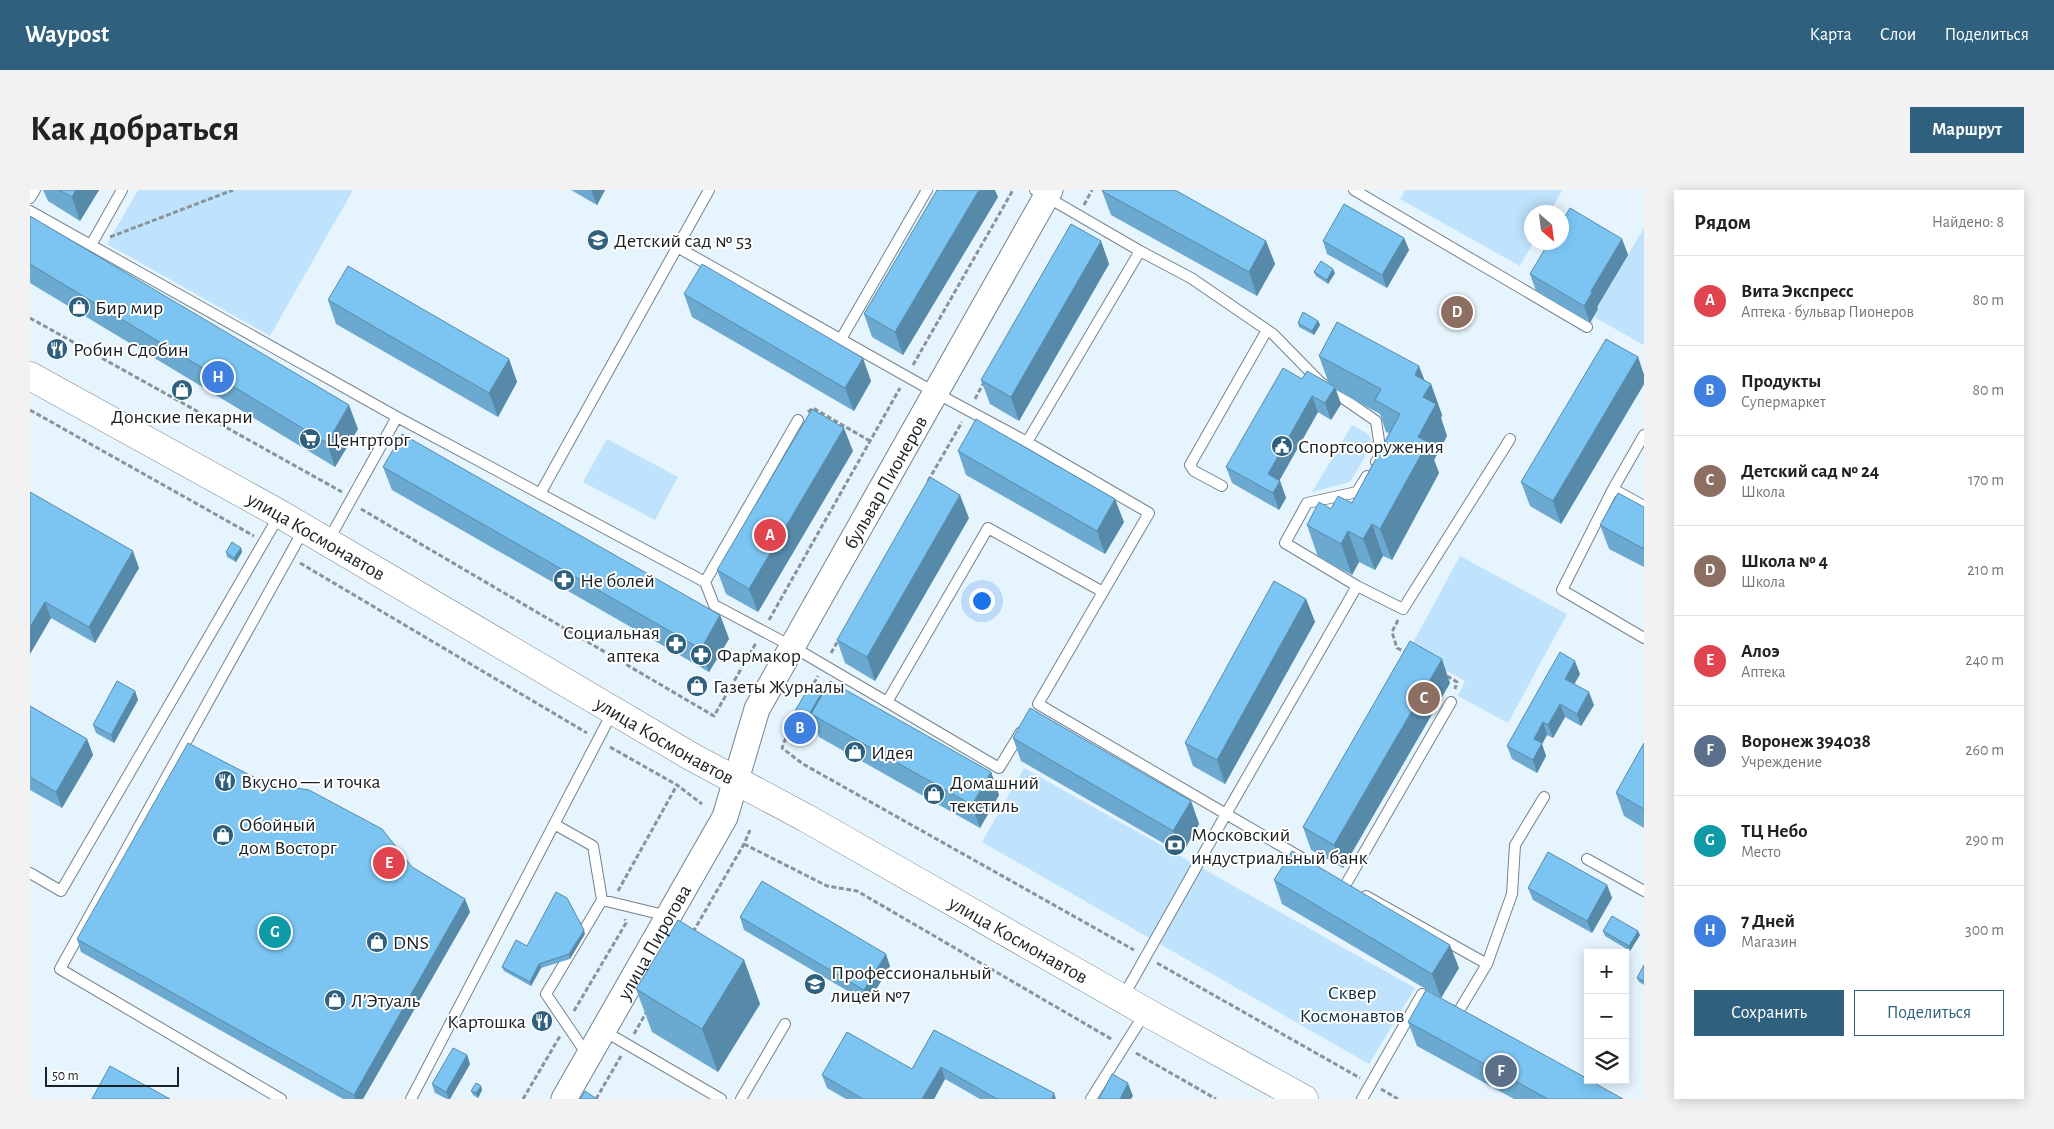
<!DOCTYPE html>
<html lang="ru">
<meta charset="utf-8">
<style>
:root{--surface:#fff;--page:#f2f2f2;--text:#222;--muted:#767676;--line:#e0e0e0;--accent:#2f617e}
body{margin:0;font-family:"Alegreya Sans",sans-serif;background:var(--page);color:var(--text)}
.controls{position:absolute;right:15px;bottom:15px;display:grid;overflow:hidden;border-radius:0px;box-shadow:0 2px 12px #0003}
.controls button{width:45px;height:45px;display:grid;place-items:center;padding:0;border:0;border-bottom:1px solid var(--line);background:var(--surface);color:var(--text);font:25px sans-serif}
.compass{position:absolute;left:1494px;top:15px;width:45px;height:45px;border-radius:50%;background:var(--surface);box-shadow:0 2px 12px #0003;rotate:152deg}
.scale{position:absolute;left:15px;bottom:12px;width:134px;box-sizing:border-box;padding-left:5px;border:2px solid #1a2024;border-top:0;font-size:14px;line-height:18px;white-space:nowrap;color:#1a2024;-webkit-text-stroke:4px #fff;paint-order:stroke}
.you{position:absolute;left:951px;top:410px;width:18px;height:18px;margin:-12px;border:4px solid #fff;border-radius:50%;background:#1a73e8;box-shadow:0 0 0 8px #1a73e833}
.badge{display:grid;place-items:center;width:32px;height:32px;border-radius:50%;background:var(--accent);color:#fff;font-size:16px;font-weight:700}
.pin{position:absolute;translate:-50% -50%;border:2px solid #fff;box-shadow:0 1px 5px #0006}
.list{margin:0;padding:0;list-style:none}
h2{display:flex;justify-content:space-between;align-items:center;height:65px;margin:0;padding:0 20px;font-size:21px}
h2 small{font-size:16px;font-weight:400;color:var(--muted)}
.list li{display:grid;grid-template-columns:32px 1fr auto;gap:15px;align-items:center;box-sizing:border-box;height:90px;padding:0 20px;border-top:1px solid var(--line)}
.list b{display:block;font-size:19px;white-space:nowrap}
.list p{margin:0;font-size:16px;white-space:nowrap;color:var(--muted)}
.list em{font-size:16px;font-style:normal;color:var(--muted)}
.actions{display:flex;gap:10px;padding:15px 20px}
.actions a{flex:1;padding:11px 0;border:1px solid var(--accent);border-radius:0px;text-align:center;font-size:18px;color:var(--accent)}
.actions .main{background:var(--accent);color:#fff}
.icon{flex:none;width:28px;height:28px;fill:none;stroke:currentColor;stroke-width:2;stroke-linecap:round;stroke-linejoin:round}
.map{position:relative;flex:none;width:1614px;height:909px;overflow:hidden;border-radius:0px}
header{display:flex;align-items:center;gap:30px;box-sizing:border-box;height:70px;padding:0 25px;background:var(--accent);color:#fff}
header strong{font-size:24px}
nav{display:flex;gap:28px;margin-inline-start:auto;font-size:18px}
.intro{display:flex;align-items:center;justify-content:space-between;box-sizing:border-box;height:120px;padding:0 30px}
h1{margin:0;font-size:35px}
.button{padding:12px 22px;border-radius:0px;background:var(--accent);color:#fff;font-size:18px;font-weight:700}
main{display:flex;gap:30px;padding:0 30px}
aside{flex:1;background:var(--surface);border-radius:0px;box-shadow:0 2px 12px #0003}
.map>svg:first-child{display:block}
.green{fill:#bfe3fc}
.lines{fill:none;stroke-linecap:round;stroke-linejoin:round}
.service-casing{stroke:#74838d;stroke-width:12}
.tertiary-casing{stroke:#74838d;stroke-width:27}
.secondary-casing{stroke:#74838d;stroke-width:29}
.path{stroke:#89949a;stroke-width:3;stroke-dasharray:5 2.5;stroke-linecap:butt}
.service{stroke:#fff;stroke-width:10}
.tertiary{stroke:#fff;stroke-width:25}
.secondary{stroke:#fff;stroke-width:28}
.wall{fill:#6ba9d0}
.shaded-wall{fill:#578aa9}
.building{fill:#7cc5f2;stroke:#578aa9}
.labels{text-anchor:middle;stroke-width:4;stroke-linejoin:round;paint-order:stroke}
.poi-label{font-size:20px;fill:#1a2024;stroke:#fff;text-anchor:start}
.street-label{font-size:20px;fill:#1a2024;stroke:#fff}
.park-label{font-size:20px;fill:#0f2f42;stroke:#fff}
</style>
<header>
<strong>Waypost</strong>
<nav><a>Карта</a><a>Слои</a><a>Поделиться</a></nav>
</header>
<div class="intro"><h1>Как добраться</h1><a class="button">Маршрут</a></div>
<main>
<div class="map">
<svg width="1614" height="909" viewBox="0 0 1614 909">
<rect width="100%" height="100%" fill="#e6f4fd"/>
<!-- green -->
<path class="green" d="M108,0H323L240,146L77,54Z
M1375,0H1532L1520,22H1502L1503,53L1490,76L1370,9Z
M1614,38V155L1564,127L1568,119L1567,117Z
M1322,235L1338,244L1343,253L1320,292L1282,302Z
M577,249L648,287L625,330L553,292Z
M1430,366L1537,424L1478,533L1428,506L1435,491L1379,460Z
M994,578L1385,798L1339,874L952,652Z"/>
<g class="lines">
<!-- service casing -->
<g class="service-casing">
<path id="service" d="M1005,0L1110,61L1161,88L1243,144L1291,193L1346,231L1351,264L1346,272
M1324,0L1557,137
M0,8L5,0
M0,21L367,227L675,392L684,415L763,457L857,512L958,338L1073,402L1008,514L1196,624L1093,807
M61,55L92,0
M647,57L906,203L997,252L1119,323L1073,402
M811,149L897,0
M997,252L1110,61
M1192,296L1164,281L1160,275L1237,140
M1583,299L1614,245
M511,302L679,0
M1614,316L1583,299L1532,400L1614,448
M298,351L367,227
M675,392L768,230
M1327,396L1373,419L1480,249
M857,512L969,578L991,542
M524,634L563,656L572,710
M1272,668L1196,624L1327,396L1255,353L1277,313L1327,302L1337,286
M1557,669L1614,701
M0,683L31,701L250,324
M1316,694L1421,512
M1336,706L1457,774
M1421,820L1427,824L1457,774L1482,704L1485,655L1514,607
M574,841L691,909
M558,866L516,804L572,710L638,726
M251,909L30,779L274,339
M381,909L583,521
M711,909L755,834
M1061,909L1115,823
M1332,909L1392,804L1403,811"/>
</g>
<!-- tertiary casing -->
<g class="tertiary-casing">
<g id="tertiary">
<path id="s1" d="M534,909L695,627L727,519L1020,0"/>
</g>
</g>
<!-- secondary casing -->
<g class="secondary-casing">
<g id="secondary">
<path id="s2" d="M0,186L250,324L662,567L776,628L1116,822L1274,909"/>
</g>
</g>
<!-- path -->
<path class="path" d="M1054,15L1062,0
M80,47L203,0
M0,128L312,302
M883,175L983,0
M945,209L954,192
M0,220L224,346
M778,222L783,218L840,251
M898,291L932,232
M331,319L684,526L726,453
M270,373L557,543
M739,430L870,198
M1368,430L1362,442L1367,458L1377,463
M801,463L809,449
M1417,486L1427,492L1425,499
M780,500L788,486
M761,534L752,558L773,574L1104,760
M580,557L647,595L672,614
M714,654L797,696L827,701L1083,850
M588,701L647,595
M663,742L714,654L720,640
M1127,773L1330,888
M544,821L596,733L595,729
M604,844L617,821
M1106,863L1186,909
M1351,899L1368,909
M493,909L530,846
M566,909L591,866"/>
<!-- service -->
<use href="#service" class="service"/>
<!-- tertiary -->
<use href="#tertiary" class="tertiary"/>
<!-- secondary -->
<use href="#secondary" class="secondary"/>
</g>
<!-- wall -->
<path class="wall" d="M13,0H69L50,31L18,11Z
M541,0H575L567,15Z
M1072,1L1236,51L1245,74L1227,106L1081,25Z
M968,7L873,165L842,147L834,124Z
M0,26L328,239L305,277L0,93Z
M1374,48L1379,60L1357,98L1297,64L1293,51Z
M1592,49L1598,65L1567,117L1568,119L1560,133L1506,101L1500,84Z
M1071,51L1079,74L989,231L960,214L951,190Z
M1284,82L1305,83L1298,94L1286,86Z
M654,104L841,191L824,221L662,127Z
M298,110L479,169L487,192L468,227L306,134Z
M1288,131L1290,135L1284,145L1269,137L1268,133Z
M1289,166L1394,190L1401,194L1412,225L1411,228L1417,246L1404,270L1409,283L1362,370L1353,366L1345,380L1329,372L1322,385L1288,367L1277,335L1301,319L1322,313L1359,243L1356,242L1350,224L1306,200L1311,214L1301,230L1288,222L1249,291H1250L1256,308L1249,320L1202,293L1196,277L1272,189L1299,194Z
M1608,167L1614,185V194L1531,334L1500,316L1491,292Z
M823,261L728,422L696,404L687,380Z
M928,261L1094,332L1075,364L936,285Z
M353,277L690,425L699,449L679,482L362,300Z
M0,302L109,378L65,453L21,428L0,464Z
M1614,317V377L1579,359L1570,335Z
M939,328L845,491L815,473L807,450Z
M211,358L212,362L206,372L197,367L196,362Z
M1276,409L1285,432L1195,594L1163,576L1155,553Z
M1550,484L1544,494L1564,515L1551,536L1535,527L1523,548L1517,545L1512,554L1516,566L1507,583L1482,569L1477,556Z
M1420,493L1313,678L1281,660L1273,637Z
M105,501L108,510L84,553L66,543L63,535Z
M792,505L961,582L969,605L950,638L789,547L783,531L773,548L761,541L758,533Z
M0,516L57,549L63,565L32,618L0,600Z
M983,548L1161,611L1169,634L1152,664L991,571Z
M1614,553V638L1594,626L1586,603Z
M382,677L435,709L440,722L333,909H313L51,762L47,749Z
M1244,690L1429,778L1411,808L1252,714Z
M1577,695L1582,708L1562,743L1503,710L1498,698Z
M710,727L860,776L838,813L714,740Z
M1573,741L1610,745L1600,761L1575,746Z
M555,744L540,769L511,778L501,796L474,781L472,777L497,756Z
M714,770L730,814L688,882L622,842L606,799Z
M1614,775V795L1609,792L1607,788Z
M1378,832L1593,909H1484L1387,856Z
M904,840L1026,909H950L915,889L904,909H816L797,898L792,885L882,879Z
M437,865L440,874L420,909H417L405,903L402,894Z
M451,896L452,900L448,908L443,905L441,901Z"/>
<!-- shaded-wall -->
<path class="shaded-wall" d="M46,0H69L50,31L42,7Z
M561,0H575L567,15Z
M949,0H965L968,7L873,165L865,142Z
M1374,48L1379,60L1357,98L1352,85Z
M1592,49L1598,65L1567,117L1568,119L1560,133L1554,116L1561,101Z
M1071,51L1079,74L989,231L981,207Z
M1236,51L1245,74L1227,106L1219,82Z
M1303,79L1305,83L1298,94L1297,90Z
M1288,131L1290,135L1284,145L1282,141Z
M1608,167L1614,185V194L1531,334L1523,311Z
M833,168L841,191L824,221L815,198Z
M479,169L487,192L468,227L459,203Z
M1389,176L1398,199L1401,194L1412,225L1411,228L1417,246L1404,270L1409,283L1362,370L1350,339L1388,247L1385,185Z
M1305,197L1311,214L1301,230L1295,213Z
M1282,206L1288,222L1244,300L1238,284Z
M319,215L328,239L305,277L297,253Z
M814,238L823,261L728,422L719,399Z
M1250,291L1256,308L1249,320L1243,303Z
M930,305L939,328L845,491L837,467Z
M1085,309L1094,332L1075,364L1067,341Z
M1342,334L1353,366L1345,380L1333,349Z
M1318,341L1329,372L1322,385L1311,354Z
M211,358L212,362L206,372L204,368Z
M103,361L109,378L65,453L59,437Z
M1276,409L1285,432L1195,594L1187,570Z
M15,412L21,428L0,464V437Z
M690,425L699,449L679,482L671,459Z
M1412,469L1420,493L1313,678L1304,655Z
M1545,471L1550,484L1540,502L1535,489Z
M105,501L108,510L84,553L81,545Z
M1559,502L1564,515L1551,536L1547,524Z
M791,504L794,512L781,524L783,531L773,548L770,540Z
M1530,514L1535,527L1523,548L1518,535Z
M1513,532L1517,545L1512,554L1516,566L1507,583L1503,570L1504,549Z
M57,549L63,565L32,618L26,602Z
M961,582L969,605L950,638L942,615Z
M1161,611L1169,634L1152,664L1143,641Z
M1577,695L1582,708L1562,743L1557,731Z
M435,709L440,722L333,909H325L324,905Z
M554,740L555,744L540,769L539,764Z
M1608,741L1610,745L1600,761L1599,756Z
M1420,755L1429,778L1411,808L1402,784Z
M856,764L860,776L838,813L834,800Z
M714,770L730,814L688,882L672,839Z
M509,774L511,778L501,796L500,792Z
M437,865L440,874L420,909H419L416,902Z
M911,877L915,889L904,909H892Z
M1098,893L1103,906L1101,909H1090Z
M451,896L452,900L448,908L446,903Z
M1024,903L1026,909H1022Z"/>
<!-- building -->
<path class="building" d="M29,0H46L42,7Z
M907,0H949L865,142L834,124Z
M1073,0H1145L1236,51L1219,82L1072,1Z
M1314,14L1374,48L1352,85L1293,51Z
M1540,18L1592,49L1561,101L1562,103L1554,116L1500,84L1519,52H1532V32Z
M0,26L319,215L297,253L0,74Z
M1041,34L1071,51L981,207L951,190Z
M1291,71L1303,79L1297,90L1284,82Z
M672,74L833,168L815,198L654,104Z
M318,76L479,169L459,203L298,110Z
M1273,122L1288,131L1282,141L1268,133Z
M1307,132L1389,176L1385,185L1401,194L1393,207L1406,214L1388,247L1398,252L1350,339L1342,334L1333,349L1318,341L1311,354L1277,335L1289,312L1301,319L1308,306L1322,313L1370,224L1345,210L1351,199L1289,166Z
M1576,149L1608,167L1523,311L1491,292Z
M1253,178L1272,189L1277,181L1305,197L1295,213L1282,206L1238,284L1250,291L1243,303L1196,277Z
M782,219L814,238L719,399L687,380Z
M946,229L1085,309L1067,341L928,261Z
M372,244L690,425L671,459L353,277Z
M900,287L930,305L837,467L807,450Z
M0,302L103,361L59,437L15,412L0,437Z
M1588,303L1614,317V359L1570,335Z
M202,352L211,358L204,368L196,362Z
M1244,391L1276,409L1187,570L1155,553Z
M1380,451L1412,469L1304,655L1273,637Z
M1530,462L1545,471L1535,489L1559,502L1547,524L1530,514L1518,535L1513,532L1504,549L1512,553L1503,570L1477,556Z
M87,491L105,501L81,545L63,535Z
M800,491L961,582L942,615L781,524Z
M779,497L791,504L770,540L758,533Z
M0,516L57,549L26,602L0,587Z
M1000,518L1161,611L1143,641L983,548Z
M158,553L235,593L279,600L352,639L382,677L435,709L324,905L47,749Z
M1614,553V619L1586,603Z
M1262,661L1420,755L1402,784L1244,690Z
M1518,662L1577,695L1557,731L1498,698Z
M732,691L856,764L834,800L710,727Z
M526,702L537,708L554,740L539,764L509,774L500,792L472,777L486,750L497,756Z
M1582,726L1608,741L1599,756L1573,741Z
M648,730L714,770L672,839L606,799Z
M1614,775V791L1607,788Z
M1396,800L1558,889V890H1559L1593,909H1518L1378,832Z
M904,840L1024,903L1022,909H967L911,877L892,909H833L792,885L817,842L882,879Z
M423,858L437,865L416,902L402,894Z
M80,876L140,909H62Z
M1082,884L1098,893L1090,909H1069Z
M446,893L451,896L446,903L441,901Z
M555,901L567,909H550Z"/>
<!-- icons -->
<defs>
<g id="school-disc" transform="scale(1.125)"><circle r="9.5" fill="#2f617e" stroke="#fff"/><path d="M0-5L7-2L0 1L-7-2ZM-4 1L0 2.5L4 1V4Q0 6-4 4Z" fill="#fff"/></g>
<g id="shop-disc" transform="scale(1.125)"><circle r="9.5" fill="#2f617e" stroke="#fff"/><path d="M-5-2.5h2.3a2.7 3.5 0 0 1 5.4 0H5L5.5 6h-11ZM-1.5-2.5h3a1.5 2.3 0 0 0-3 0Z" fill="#fff"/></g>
<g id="restaurant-disc" transform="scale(1.125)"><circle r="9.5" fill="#2f617e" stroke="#fff"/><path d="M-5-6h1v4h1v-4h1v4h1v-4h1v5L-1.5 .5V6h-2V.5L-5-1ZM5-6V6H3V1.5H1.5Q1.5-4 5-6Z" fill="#fff"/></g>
<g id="supermarket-disc" transform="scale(1.125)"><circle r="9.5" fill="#2f617e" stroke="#fff"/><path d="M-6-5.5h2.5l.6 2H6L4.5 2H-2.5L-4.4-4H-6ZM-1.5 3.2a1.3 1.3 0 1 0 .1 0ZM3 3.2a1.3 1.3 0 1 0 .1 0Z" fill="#fff"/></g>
<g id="civic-disc" transform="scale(1.125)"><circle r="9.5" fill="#2f617e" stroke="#fff"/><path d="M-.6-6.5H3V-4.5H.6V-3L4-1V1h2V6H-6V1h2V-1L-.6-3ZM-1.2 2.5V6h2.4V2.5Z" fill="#fff"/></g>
<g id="pharmacy-disc" transform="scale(1.125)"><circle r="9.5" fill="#2f617e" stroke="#fff"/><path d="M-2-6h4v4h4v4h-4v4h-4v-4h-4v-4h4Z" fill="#fff"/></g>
<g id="bank-disc" transform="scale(1.125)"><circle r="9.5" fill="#2f617e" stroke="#fff"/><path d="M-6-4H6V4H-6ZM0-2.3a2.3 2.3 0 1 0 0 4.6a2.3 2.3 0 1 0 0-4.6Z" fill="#fff"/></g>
<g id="university-disc" transform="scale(1.125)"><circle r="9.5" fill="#2f617e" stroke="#fff"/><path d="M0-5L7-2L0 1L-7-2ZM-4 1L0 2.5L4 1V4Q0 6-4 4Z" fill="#fff"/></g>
</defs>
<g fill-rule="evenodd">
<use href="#school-disc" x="568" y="50"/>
<use href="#shop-disc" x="49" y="117"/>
<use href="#restaurant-disc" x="27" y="159"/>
<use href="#shop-disc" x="152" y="200"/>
<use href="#supermarket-disc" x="280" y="249"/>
<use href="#civic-disc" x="1252" y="256"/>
<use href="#pharmacy-disc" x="534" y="390"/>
<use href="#pharmacy-disc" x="646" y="454"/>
<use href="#pharmacy-disc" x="671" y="465"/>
<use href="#shop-disc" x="667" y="496"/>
<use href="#shop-disc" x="825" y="562"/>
<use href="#restaurant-disc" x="195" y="591"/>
<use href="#shop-disc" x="904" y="604"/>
<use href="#shop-disc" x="193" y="645"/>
<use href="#bank-disc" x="1145" y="655"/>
<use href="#shop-disc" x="347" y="752"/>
<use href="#university-disc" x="785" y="794"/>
<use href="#shop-disc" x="305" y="810"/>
<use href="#restaurant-disc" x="512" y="831"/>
</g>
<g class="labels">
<!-- poi labels -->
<g class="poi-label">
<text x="584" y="57">Детский сад № 53</text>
<text x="65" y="124">Бир мир</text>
<text x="43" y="166">Робин Сдобин</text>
<text x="152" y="233" text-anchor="middle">Донские пекарни</text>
<text x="296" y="256">Центрторг</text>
<text x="1268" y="263">Спортсооружения</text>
<text x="550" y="397">Не болей</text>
<text x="630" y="449" text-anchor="end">Социальная<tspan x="630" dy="23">аптека</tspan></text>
<text x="687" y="472">Фармакор</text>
<text x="683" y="503">Газеты Журналы</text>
<text x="841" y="569">Идея</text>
<text x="211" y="598">Вкусно — и точка</text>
<text x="920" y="599">Домашний<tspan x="920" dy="23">текстиль</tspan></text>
<text x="209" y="641">Обойный<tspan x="209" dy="23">дом Восторг</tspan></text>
<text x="1161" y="651">Московский<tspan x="1161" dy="23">индустриальный банк</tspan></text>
<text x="363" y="759">DNS</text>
<text x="801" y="789">Профессиональный<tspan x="801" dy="23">лицей №7</tspan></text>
<text x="321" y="817">Л’Этуаль</text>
<text x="496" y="838" text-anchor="end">Картошка</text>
</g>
<!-- street labels -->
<g class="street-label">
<text dy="7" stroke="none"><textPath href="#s1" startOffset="698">бульвар Пионеров</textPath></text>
<text dy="7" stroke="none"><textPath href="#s2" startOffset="328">улица Космонавтов</textPath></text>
<text dy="7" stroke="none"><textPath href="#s2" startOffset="732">улица Космонавтов</textPath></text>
<text dy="7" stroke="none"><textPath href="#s2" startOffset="1138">улица Космонавтов</textPath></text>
<text dy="7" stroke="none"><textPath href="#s1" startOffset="181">улица Пирогова</textPath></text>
</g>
<!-- park labels -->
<g class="park-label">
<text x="1322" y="809">Сквер<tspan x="1322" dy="23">Космонавтов</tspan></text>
</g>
</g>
</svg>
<div class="controls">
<button>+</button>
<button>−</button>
<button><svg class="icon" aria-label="layers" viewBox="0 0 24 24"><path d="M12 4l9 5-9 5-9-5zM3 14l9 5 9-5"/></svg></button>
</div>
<svg class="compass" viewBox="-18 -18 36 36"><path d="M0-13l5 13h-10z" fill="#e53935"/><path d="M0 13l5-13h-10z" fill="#767676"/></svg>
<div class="scale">50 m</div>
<div class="you"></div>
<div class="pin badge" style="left:740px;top:345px;background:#e0444e">A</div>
<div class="pin badge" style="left:770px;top:538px;background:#3f7fe0">B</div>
<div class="pin badge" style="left:1394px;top:508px;background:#8d6e63">C</div>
<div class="pin badge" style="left:1427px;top:122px;background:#8d6e63">D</div>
<div class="pin badge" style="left:359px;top:673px;background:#e0444e">E</div>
<div class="pin badge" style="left:1471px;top:881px;background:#5c6f8a">F</div>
<div class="pin badge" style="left:245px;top:742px;background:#0f9aa8">G</div>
<div class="pin badge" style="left:188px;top:187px;background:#3f7fe0">H</div>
</div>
<aside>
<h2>Рядом<small>Найдено: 8</small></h2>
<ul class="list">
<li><span class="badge" style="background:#e0444e">A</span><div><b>Вита Экспресс</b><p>Аптека · бульвар Пионеров</p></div><em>80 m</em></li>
<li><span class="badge" style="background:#3f7fe0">B</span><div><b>Продукты</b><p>Супермаркет</p></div><em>80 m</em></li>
<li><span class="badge" style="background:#8d6e63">C</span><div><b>Детский сад № 24</b><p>Школа</p></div><em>170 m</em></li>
<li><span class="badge" style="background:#8d6e63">D</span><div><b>Школа № 4</b><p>Школа</p></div><em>210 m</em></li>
<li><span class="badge" style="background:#e0444e">E</span><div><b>Алоэ</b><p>Аптека</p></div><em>240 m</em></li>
<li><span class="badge" style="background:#5c6f8a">F</span><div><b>Воронеж 394038</b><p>Учреждение</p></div><em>260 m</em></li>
<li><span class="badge" style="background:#0f9aa8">G</span><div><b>ТЦ Небо</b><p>Место</p></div><em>290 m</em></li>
<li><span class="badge" style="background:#3f7fe0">H</span><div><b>7 Дней</b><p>Магазин</p></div><em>300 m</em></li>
</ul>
<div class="actions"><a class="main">Сохранить</a><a>Поделиться</a></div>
</aside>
</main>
